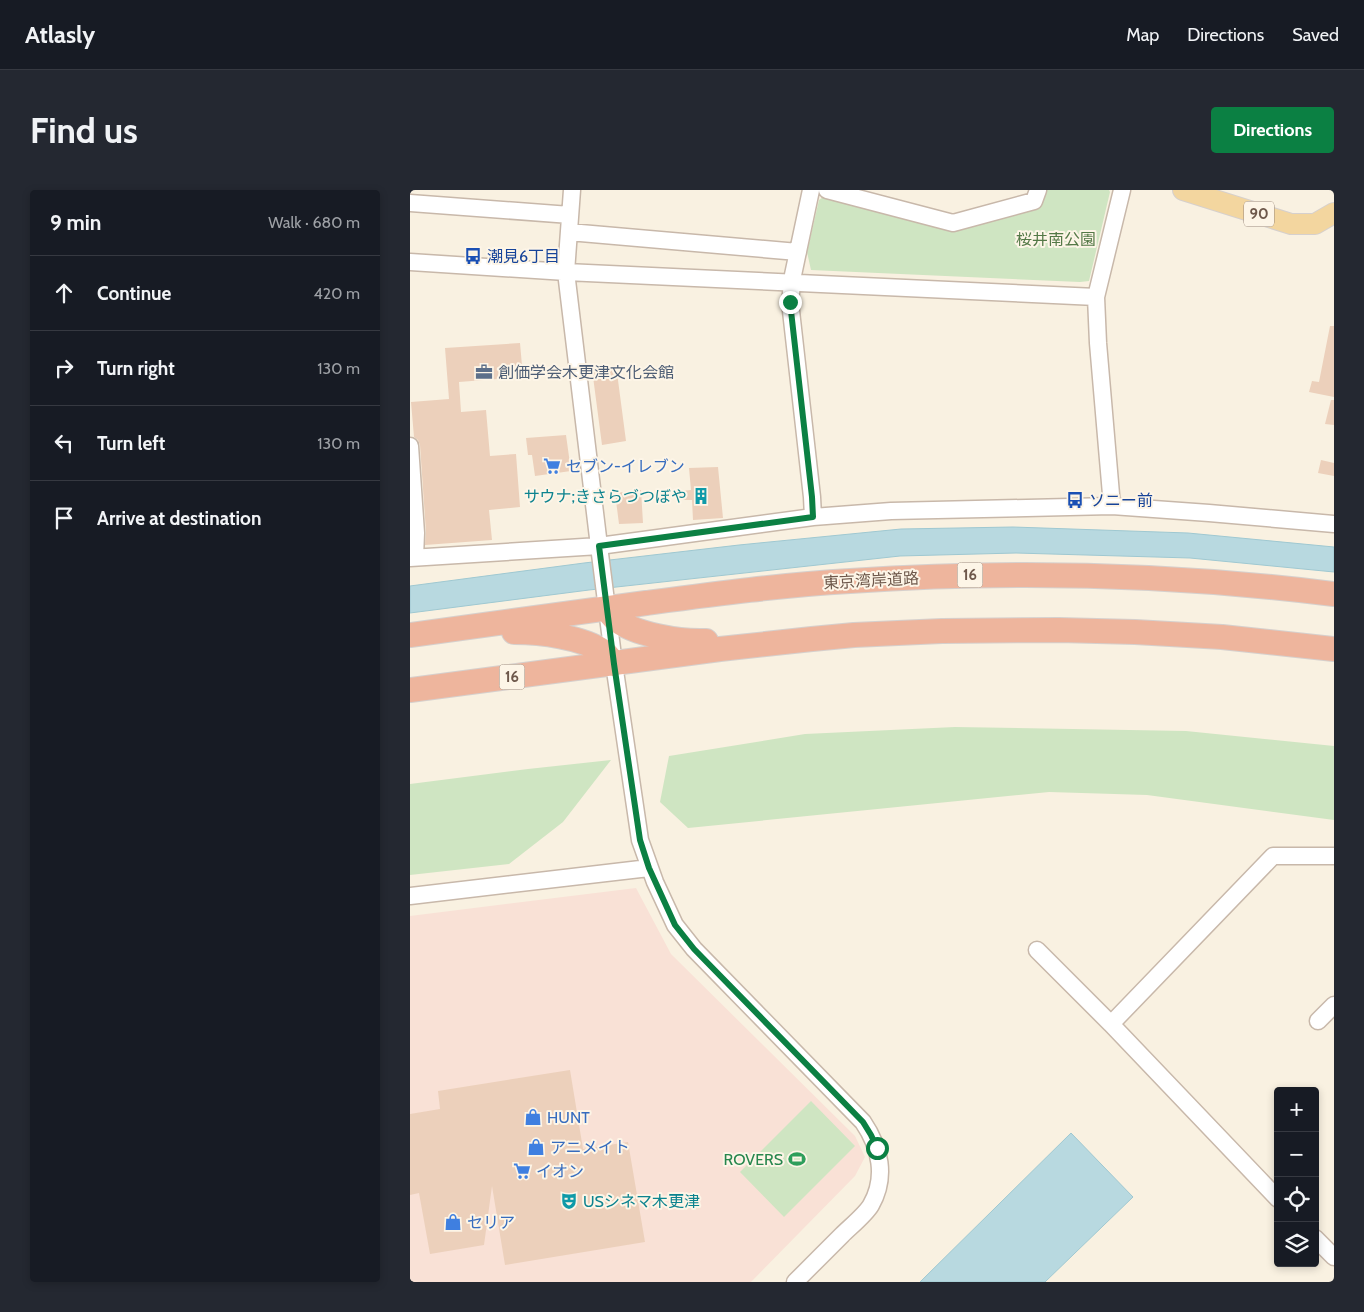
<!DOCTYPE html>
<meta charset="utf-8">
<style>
:root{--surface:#171b24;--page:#242831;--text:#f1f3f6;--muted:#9ea1a6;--line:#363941;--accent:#0b8043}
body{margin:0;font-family:Cabin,"Noto Sans JP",sans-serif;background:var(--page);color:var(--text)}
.controls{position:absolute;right:15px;bottom:15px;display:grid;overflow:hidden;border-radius:5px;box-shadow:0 2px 8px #0003}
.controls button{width:45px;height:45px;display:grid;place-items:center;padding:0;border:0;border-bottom:1px solid var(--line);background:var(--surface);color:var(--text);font:25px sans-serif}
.stop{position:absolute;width:15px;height:15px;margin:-11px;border:4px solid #0b8043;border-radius:50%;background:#fff}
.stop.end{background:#0b8043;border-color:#fff;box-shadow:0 1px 5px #0008}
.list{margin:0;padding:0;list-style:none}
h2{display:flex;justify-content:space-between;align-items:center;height:65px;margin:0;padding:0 20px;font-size:21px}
h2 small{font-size:16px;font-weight:400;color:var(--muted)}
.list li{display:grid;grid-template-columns:32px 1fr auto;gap:15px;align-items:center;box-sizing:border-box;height:75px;padding:0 20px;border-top:1px solid var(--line)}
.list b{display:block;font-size:19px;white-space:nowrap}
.list em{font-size:16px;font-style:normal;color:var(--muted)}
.icon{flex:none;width:28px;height:28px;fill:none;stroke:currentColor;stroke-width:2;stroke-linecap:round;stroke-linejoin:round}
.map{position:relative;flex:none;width:924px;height:1092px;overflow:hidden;border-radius:5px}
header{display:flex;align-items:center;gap:30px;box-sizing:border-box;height:70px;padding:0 25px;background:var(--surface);border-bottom:1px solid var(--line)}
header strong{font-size:24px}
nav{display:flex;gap:28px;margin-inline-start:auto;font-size:18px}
.intro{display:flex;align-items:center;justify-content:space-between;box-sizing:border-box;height:120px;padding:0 30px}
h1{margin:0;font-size:35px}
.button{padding:12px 22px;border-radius:5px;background:var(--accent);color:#fff;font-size:18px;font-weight:700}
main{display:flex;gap:30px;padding:0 30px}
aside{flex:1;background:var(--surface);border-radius:5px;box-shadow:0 2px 8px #0003}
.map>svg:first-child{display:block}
.commercial{fill:#f9e1d6}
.green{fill:#cfe5c2}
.water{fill:#b8d9e0;stroke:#9fc8d1}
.building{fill:#ecd0bb}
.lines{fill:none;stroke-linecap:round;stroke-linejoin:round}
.minor-casing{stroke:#c8b8aa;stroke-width:19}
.major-casing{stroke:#d6d0cd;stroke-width:22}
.highway-casing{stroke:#d6d0cd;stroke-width:26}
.minor{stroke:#fff;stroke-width:16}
.major{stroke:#f3d69f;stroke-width:20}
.highway{stroke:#eeb59d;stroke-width:24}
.route{stroke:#0b8043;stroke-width:6}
.labels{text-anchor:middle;stroke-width:4;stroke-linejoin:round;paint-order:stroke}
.shield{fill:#fdf5e7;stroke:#99877a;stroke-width:1}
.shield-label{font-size:15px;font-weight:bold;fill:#6e584b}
.park-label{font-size:16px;fill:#547947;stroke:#fdf5e7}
.transit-label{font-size:16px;fill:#164399;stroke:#fdf5e7;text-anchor:start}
.service-label{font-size:16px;fill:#4e5e75;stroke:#fdf5e7;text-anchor:start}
.shop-label{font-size:16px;fill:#366cbe;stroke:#fdf5e7;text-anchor:start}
.culture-label{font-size:16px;fill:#0d838f;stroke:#fdf5e7;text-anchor:end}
.street-label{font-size:16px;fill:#6e584b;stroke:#fdf5e7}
.leisure-label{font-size:16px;fill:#27864d;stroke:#fdf5e7;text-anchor:end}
</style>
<header>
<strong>Atlasly</strong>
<nav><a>Map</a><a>Directions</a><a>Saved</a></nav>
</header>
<div class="intro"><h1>Find us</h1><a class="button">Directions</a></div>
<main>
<aside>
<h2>9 min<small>Walk · 680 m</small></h2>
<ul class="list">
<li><svg class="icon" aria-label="ahead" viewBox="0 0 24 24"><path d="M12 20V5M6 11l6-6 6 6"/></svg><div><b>Continue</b></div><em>420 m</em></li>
<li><svg class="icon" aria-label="right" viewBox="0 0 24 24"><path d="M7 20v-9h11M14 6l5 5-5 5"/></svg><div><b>Turn right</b></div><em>130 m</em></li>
<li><svg class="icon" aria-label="left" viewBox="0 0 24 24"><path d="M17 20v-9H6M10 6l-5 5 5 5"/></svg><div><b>Turn left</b></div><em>130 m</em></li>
<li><svg class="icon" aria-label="arrive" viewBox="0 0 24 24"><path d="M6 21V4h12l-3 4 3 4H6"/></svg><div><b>Arrive at destination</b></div></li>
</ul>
</aside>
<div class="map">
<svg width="924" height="1092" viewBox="0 0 924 1092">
<rect width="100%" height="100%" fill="#f9f1e1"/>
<!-- commercial -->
<path class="commercial" d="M226,698L261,764L445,946L455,967L445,986L341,1092H0V726Z"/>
<!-- green -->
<path class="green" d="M631,0H699L700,2L679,91L670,92L401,80L397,62L409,10L416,5L543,36Z
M545,537L776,541L924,556V630L737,605L639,602L278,638L250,612L259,566L395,544Z
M201,570L153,632L99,674L0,685V594L118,579Z
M401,911L445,956L374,1027L330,982Z"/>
<!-- water -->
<path class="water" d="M603,337L778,343L924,357V382L780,368L606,363L490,366L179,400L0,423V396L174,373L329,355L491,339Z
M661,943L723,1007L635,1092H510Z"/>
<!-- building -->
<path class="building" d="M920,136H924V207L899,202L902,191L909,192Z
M110,153L113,187L49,192L51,222L76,220L80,266L106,264L110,317L79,320L82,350L15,355L16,342L10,255L8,250L4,247L1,212L39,209L35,158Z
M206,175L216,251L192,255L182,179Z
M921,210H924V235L915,234Z
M156,245L161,281L125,286L122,265H118L116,248Z
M911,270L924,273V286L908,283Z
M308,277L313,328L283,330L282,310H271V301L281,300L279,278Z
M231,300L233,333L209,334L205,303Z
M160,880L173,959L218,952L235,1052L95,1075L82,996L74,1055L20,1064L9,1003L0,1005V924L30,919L28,901Z"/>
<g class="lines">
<!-- minor casing -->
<g class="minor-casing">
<path id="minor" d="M162,0L156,82L189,356L204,474L230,650L245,692L265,735L284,759L453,932C470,957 477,987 461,1015C456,1024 440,1037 432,1045C416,1061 401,1076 385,1092
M401,0L383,85L380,112L402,307L403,327
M417,0L543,33L624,11L628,0
M0,13L160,25
M159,42L388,62
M0,72L156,82L686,107
M0,256L6,343L5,367
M702,316L688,153L686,107L712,0
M0,368L189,356L403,327L481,321L702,316L799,323L924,334
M0,706L239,678
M627,760L701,834L868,1009
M908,831L924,815
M701,834L863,666H924
M905,1048L924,1067"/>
</g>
<!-- major casing -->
<g class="major-casing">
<path id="major" d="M773,0L881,34H905L924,23"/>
</g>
<!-- highway casing -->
<g class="highway-casing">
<path id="highway" d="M197,419C199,422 202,426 204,428C223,445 272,452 296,451
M104,442C130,442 172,447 194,462C198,465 201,470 204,474
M0,445C79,434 157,424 236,413C304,404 371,395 440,391C601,380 763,384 924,404
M0,500L310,459L402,449L444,445L532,441L649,440L725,442L812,447L924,459"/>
</g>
<!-- minor -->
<use href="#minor" class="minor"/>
<!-- major -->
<use href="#major" class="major"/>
<!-- highway -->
<use href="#highway" class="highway"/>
</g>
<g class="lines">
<!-- route -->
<path class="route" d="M380,112L402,307L403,327L189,356L204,474L230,650L239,678L265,735L284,759L453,932L461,945L467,958"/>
</g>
<!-- icons -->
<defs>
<g id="bus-bare" transform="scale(1.35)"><path d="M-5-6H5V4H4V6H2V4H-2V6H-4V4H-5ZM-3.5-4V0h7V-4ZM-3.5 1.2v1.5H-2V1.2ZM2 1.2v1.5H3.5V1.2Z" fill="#1a4fb4" stroke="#fdf5e7" stroke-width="2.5" paint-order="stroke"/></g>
<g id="office-bare" transform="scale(1.35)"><path d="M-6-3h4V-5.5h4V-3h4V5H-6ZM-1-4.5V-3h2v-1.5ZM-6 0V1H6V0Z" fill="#5c6f8a" stroke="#fdf5e7" stroke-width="2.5" paint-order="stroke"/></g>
<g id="supermarket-bare" transform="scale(1.35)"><path d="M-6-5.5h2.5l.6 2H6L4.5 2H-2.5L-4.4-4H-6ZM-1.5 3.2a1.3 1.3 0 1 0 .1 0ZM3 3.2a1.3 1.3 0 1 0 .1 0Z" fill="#3f7fe0" stroke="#fdf5e7" stroke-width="2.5" paint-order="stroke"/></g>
<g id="building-bare" transform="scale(1.35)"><path d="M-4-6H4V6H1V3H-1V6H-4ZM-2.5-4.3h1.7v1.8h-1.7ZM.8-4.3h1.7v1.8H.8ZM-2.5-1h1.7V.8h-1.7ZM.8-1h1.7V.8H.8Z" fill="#0f9aa8" stroke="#fdf5e7" stroke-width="2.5" paint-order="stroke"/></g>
<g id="shop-bare" transform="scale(1.35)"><path d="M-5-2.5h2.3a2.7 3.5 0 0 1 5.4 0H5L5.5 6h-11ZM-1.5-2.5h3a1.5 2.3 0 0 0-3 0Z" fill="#3f7fe0" stroke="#fdf5e7" stroke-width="2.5" paint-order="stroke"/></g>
<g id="stadium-bare" transform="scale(1.35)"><path d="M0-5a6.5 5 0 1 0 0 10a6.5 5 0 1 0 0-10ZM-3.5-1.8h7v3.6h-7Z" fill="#2e9e5b" stroke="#fdf5e7" stroke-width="2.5" paint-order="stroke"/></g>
<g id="theatre-bare" transform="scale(1.35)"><path d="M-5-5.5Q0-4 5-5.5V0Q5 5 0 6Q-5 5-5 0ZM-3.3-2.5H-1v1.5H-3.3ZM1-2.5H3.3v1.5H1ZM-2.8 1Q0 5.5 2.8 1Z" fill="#0f9aa8" stroke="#fdf5e7" stroke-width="2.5" paint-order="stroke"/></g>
</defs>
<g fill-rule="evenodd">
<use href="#bus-bare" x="63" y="66"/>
<use href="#office-bare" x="74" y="182"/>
<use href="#supermarket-bare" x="142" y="276"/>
<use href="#building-bare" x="291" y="306"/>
<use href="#bus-bare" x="665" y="310"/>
<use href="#shop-bare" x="123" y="927"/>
<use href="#shop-bare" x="126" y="957"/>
<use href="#stadium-bare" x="387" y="969"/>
<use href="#supermarket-bare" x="112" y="981"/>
<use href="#theatre-bare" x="159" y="1011"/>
<use href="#shop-bare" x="43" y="1032"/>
</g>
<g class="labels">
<!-- shield labels -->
<g class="shield">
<rect x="834" y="11.5" width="30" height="25" rx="4"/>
<rect x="547.5" y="372.5" width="25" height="25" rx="4"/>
<rect x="89.5" y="474.5" width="25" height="25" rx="4"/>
</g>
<g class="shield-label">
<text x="849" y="29">90</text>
<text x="560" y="390">16</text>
<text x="102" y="492">16</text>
</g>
<!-- park labels -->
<g class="park-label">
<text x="646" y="55">桜井南公園</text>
</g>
<!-- transit labels -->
<g class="transit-label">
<text x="77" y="72">潮見6丁目</text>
<text x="679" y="316">ソニー前</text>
</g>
<!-- service labels -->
<g class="service-label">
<text x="88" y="188">創価学会木更津文化会館</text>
</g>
<!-- shop labels -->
<g class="shop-label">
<text x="156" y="282">セブン-イレブン</text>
<text x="137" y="933">HUNT</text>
<text x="140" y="963">アニメイト</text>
<text x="126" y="987">イオン</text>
<text x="57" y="1038">セリア</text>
</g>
<!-- culture labels -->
<g class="culture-label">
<text x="277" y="312">サウナ;きさらづつぼや</text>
<text x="173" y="1017" text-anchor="start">USシネマ木更津</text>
</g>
<!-- street labels -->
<g class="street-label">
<text transform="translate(461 390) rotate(-3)" y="6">東京湾岸道路</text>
</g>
<!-- leisure labels -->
<g class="leisure-label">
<text x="373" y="975">ROVERS</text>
</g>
</g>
</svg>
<div class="controls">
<button>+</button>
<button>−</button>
<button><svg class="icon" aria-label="locate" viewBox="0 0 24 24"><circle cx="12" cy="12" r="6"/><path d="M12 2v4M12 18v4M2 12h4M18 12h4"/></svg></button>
<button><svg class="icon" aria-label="layers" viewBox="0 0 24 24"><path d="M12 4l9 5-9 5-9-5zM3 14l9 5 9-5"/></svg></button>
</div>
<div class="stop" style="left:467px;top:958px"></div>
<div class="stop end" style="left:380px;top:112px"></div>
</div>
</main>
